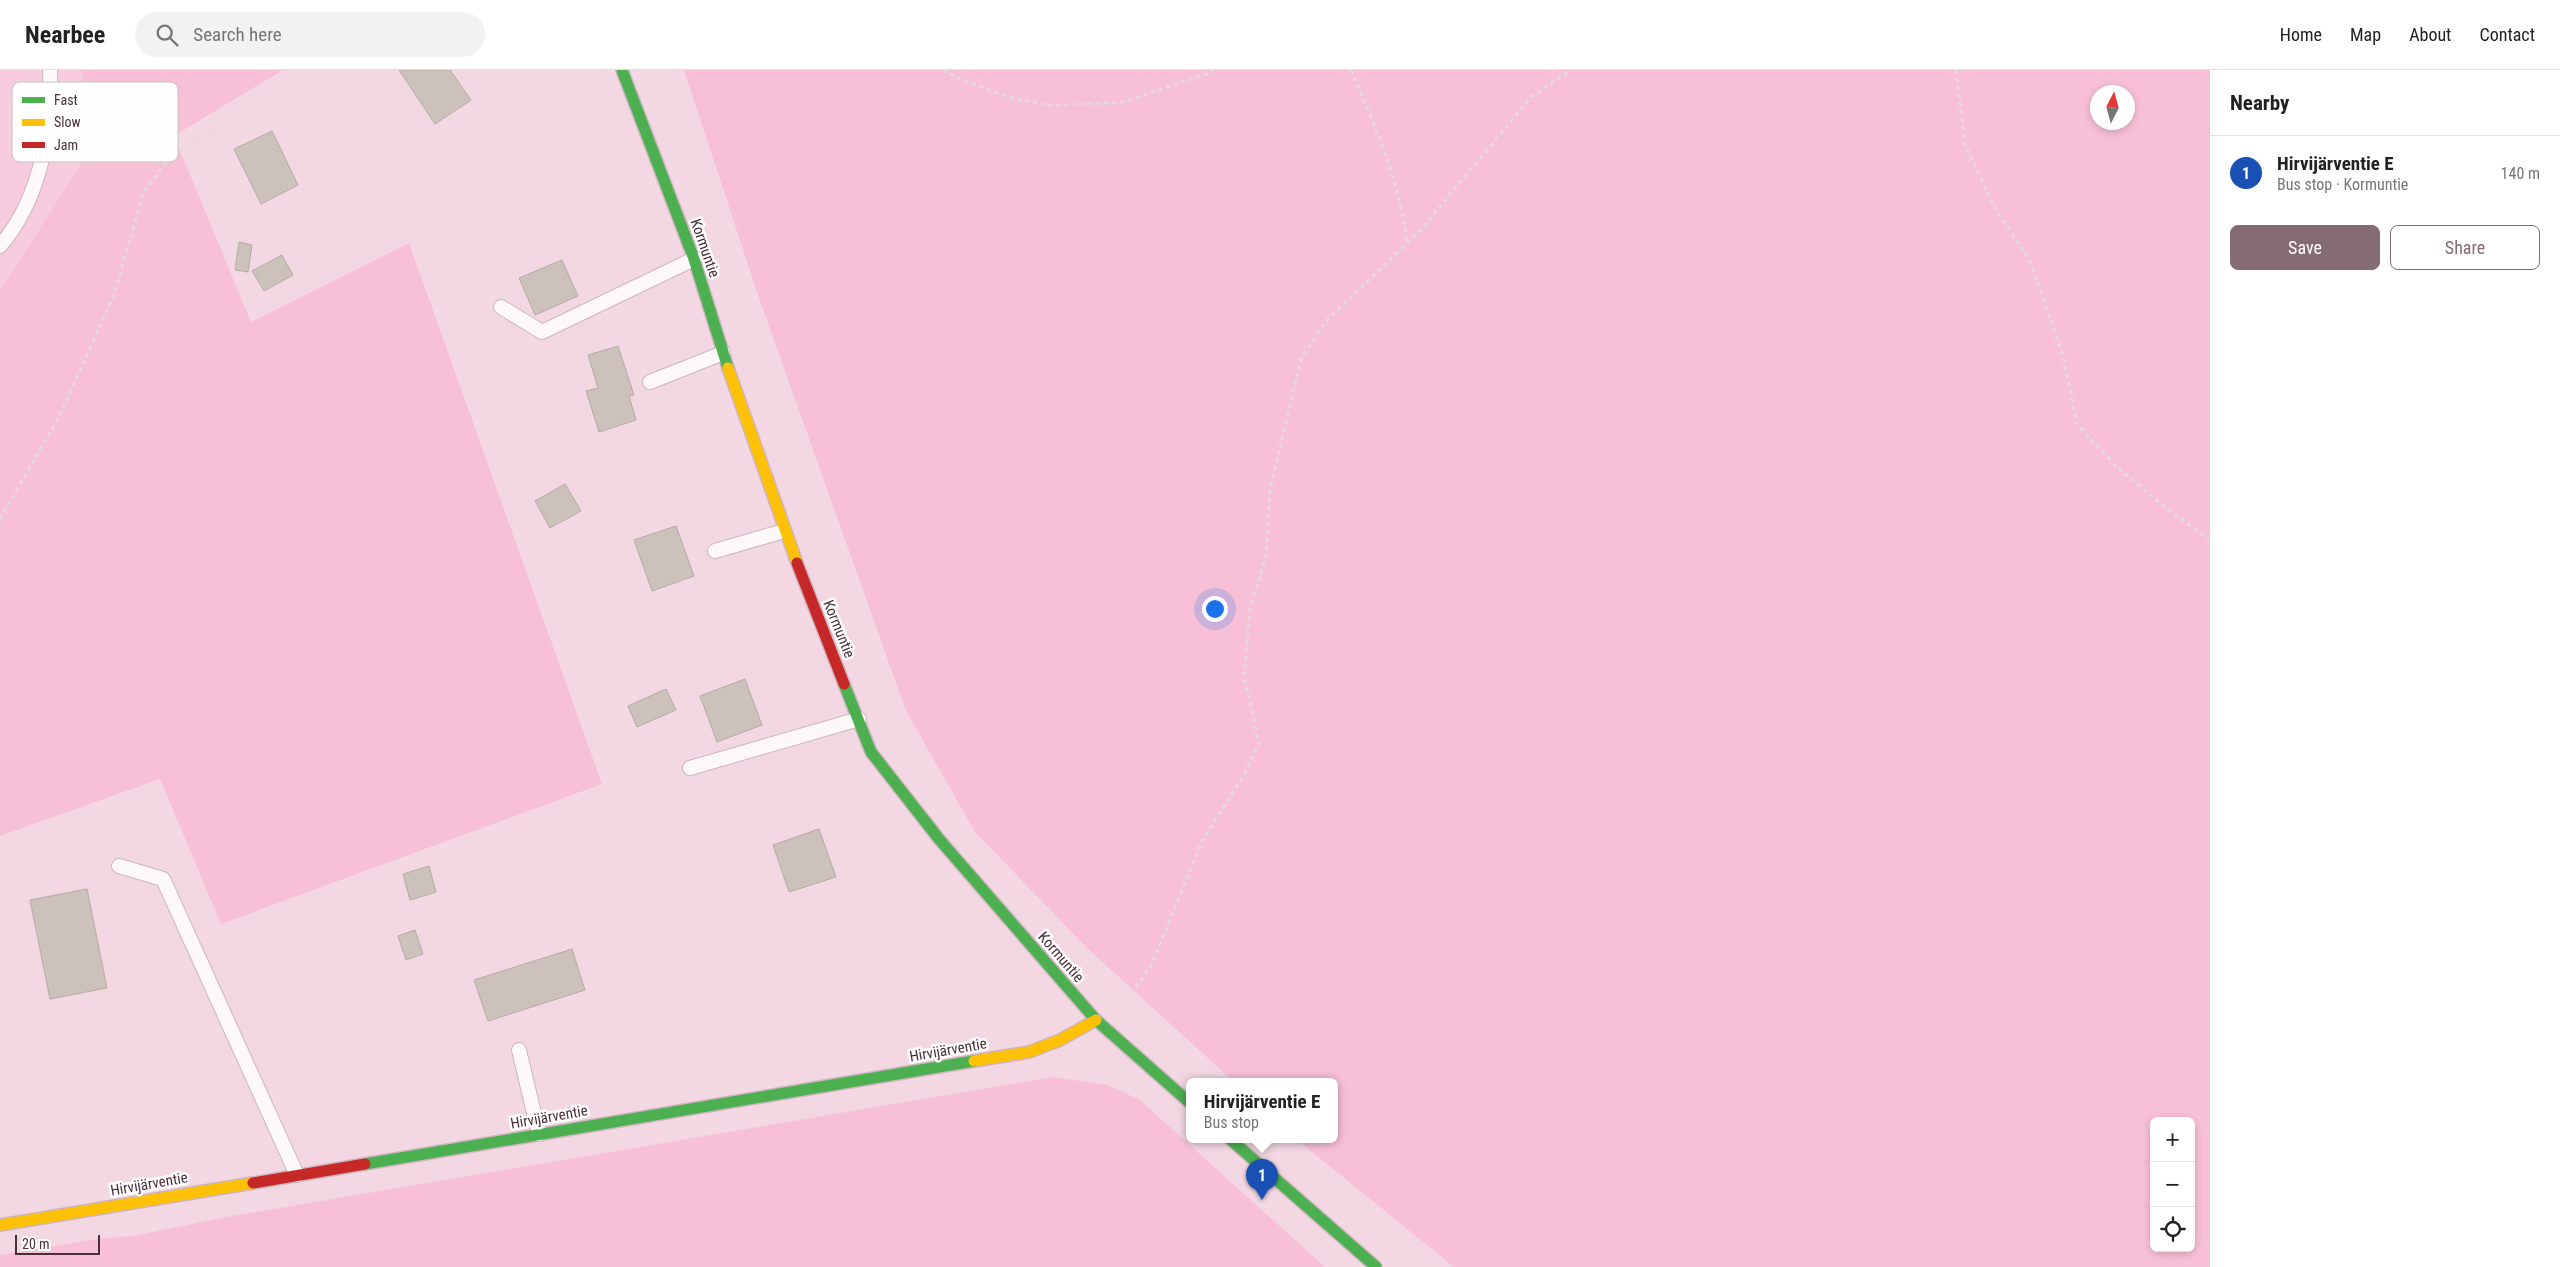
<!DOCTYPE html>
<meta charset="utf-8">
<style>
:root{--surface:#fff;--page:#f2f2f2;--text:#222;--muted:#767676;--line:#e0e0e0;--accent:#846b75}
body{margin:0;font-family:"Roboto Condensed",sans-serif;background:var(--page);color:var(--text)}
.controls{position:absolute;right:15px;bottom:15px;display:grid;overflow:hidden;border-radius:8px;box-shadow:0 2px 8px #0003}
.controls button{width:45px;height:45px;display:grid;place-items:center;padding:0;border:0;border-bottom:1px solid var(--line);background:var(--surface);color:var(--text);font:25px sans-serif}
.compass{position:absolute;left:2090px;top:15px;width:45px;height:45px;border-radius:50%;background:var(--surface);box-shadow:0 2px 8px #0003;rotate:6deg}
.scale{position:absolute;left:15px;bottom:12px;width:85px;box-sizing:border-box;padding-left:5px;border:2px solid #48303a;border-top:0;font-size:14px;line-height:18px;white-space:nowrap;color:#48303a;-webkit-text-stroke:4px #fefefe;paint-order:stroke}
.you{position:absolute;left:1214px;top:538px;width:18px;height:18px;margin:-12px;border:4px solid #fff;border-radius:50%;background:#1a73e8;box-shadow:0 0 0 8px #1a73e833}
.badge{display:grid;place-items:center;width:32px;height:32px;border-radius:50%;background:var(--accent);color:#fff;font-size:16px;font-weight:700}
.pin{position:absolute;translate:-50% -41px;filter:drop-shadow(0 1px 2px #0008)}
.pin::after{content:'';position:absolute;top:26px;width:18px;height:15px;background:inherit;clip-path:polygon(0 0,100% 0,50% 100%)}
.popup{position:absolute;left:1186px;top:1008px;width:152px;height:65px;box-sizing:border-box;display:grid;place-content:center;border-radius:8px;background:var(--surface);filter:drop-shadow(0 1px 4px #0005);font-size:16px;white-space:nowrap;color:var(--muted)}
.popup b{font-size:19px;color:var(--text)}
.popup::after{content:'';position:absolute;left:50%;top:100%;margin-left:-10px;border:10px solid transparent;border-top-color:var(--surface)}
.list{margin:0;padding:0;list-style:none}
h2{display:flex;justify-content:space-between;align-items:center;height:65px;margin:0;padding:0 20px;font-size:21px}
h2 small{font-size:16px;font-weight:400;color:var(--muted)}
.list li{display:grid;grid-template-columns:32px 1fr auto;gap:15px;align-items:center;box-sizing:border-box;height:75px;padding:0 20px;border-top:1px solid var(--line)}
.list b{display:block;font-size:19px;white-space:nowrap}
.list p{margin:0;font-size:16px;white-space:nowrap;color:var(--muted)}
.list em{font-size:16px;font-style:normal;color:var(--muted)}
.actions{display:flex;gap:10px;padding:15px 20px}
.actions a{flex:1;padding:11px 0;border:1px solid var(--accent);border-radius:8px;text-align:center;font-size:18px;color:var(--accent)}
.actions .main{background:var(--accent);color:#fff}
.icon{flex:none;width:28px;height:28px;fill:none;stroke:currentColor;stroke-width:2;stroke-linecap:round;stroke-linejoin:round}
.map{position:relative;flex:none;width:2210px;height:1197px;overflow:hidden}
header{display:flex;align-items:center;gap:30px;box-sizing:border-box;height:70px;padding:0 25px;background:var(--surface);border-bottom:1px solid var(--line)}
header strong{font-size:24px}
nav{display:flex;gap:28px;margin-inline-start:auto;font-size:18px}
.search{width:350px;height:45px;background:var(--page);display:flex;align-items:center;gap:12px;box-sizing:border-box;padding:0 18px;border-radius:28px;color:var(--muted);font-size:19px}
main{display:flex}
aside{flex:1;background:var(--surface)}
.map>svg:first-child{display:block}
.built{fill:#f7ccde}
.green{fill:#f8c0d7;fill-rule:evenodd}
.building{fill:#ccc1bb;stroke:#b5aaa4}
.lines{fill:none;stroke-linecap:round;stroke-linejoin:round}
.lane-casing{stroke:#ccb5be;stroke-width:16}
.fast-casing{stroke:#ccb5be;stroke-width:14}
.slow-casing{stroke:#ccb5be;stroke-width:14}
.jam-casing{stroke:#ccb5be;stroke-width:14}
.path{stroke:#e3dade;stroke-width:3;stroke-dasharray:4 4;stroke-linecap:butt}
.lane{stroke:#fdf9fb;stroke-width:14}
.fast{stroke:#4caf50;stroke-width:11}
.slow{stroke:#ffc107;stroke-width:11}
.jam{stroke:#c62828;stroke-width:11}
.labels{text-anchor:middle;stroke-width:5;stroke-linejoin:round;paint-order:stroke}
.street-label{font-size:15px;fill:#48303a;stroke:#fefefe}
.key{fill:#fefefe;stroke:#c7c0c3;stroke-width:1}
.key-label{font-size:14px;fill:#48303a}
</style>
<header>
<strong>Nearbee</strong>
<div class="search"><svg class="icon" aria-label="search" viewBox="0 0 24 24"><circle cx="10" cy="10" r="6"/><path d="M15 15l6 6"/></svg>Search here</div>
<nav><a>Home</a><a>Map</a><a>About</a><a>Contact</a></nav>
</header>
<main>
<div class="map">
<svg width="2210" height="1197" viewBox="0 0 2210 1197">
<rect width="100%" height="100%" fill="#f3d8e3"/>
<!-- built -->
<path class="built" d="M0,0H81L95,72L0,221Z"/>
<!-- green -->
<path class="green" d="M81,0H283L174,66L251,252L409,173L602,714L221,854L160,709L0,766V221L95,72Z
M684,0H2210V1197H1454L1296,1069H1334V1011H1233L1087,878L975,762L906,641L759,228ZM2128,22V52H2098V22ZM2154,1051H2191V1178H2154Z
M1053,1007L1108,1015L1140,1030L1325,1197H0V1185L96,1169L133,1166L226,1147Z"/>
<!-- building -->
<path class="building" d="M399,0H450L471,30L435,54Z
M272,61L298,115L261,134L234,79Z
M239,172L252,175L248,202L235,200Z
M282,185L293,205L264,221L252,201Z
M562,190L578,226L535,245L519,208Z
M618,276L634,325L629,326L636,350L599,362L586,321L598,318L588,285Z
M565,414L581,441L550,458L535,431Z
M676,456L694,506L652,521L634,470Z
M745,609L762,655L717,672L700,626Z
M666,619L676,640L637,657L628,636Z
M819,759L836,807L789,822L773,775Z
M429,796L436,822L410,830L403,804Z
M87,819L107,918L50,929L30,830Z
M415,860L423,884L406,890L398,866Z
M572,879L585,920L488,951L474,910Z"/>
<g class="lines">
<!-- lane casing -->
<g class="lane-casing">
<path id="lane" d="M0,176C40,130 53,59 50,0
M501,237L542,262L694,189
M650,312L723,283
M715,481L784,461
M690,698L859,649
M119,796L163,809L297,1105
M519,980L539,1064"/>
</g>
<!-- fast casing -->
<g class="fast-casing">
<path id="fast" d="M622,0L694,189L728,298
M844,614L871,682L939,769L1096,950L1190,1033
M1230,1069L1376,1197
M365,1094L974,991"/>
</g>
<!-- slow casing -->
<g class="slow-casing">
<path id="slow" d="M728,298L797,493
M974,991L1029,982L1060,970L1096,950
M0,1155L253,1113"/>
</g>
<!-- jam casing -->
<g class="jam-casing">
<path id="jam" d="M797,493L844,614
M253,1113L365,1094"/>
</g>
<!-- path -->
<path class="path" d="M943,0L956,7L1007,27L1048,35L1119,33L1210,3L1214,0
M1351,0C1375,56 1400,112 1407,173
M1956,0L1965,75L1996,140L2029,189L2063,286L2077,354L2115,395L2167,439L2210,470
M0,449L59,347L114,225L144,121L173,84L213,63
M1118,933L1133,921L1151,896L1202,771L1245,703L1259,673L1244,606L1250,540L1266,486L1270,420L1301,289L1326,251L1419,162L1531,27L1571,0"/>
<!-- lane -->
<use href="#lane" class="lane"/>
<!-- fast -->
<use href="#fast" class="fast"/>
<!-- slow -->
<use href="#slow" class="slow"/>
<!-- jam -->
<use href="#jam" class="jam"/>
</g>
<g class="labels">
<!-- street labels -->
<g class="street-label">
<text transform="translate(705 178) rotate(71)" y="5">Kormuntie</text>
<text transform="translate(839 559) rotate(68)" y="5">Kormuntie</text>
<text transform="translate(1061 887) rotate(49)" y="5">Kormuntie</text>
<text transform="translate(948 980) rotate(-10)" y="5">Hirvijärventie</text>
<text transform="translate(549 1047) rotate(-10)" y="5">Hirvijärventie</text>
<text transform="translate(149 1114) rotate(-10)" y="5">Hirvijärventie</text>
</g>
</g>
<!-- legend -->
<rect x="12" y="12" width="166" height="80" rx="8" class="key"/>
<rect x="22" y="27" width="23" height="6" fill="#4caf50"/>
<rect x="22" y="49" width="23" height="7" fill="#ffc107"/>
<rect x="22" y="72" width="23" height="6" fill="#c62828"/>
<g class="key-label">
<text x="54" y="35">Fast</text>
<text x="54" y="57">Slow</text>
<text x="54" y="80">Jam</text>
</g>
</svg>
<div class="controls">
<button>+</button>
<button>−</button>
<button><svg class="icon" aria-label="locate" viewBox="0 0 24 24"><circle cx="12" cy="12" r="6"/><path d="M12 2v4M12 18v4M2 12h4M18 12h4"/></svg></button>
</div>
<svg class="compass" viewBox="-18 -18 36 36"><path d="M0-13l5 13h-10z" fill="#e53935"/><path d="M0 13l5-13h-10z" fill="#767676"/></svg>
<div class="scale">20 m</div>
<div class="you"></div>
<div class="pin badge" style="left:1262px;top:1130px;background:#1a4fb4">1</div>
<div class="popup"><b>Hirvijärventie E</b>Bus stop</div>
</div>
<aside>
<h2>Nearby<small></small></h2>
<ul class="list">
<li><span class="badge" style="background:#1a4fb4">1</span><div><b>Hirvijärventie E</b><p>Bus stop · Kormuntie</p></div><em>140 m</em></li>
</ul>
<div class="actions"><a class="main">Save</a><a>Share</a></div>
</aside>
</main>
